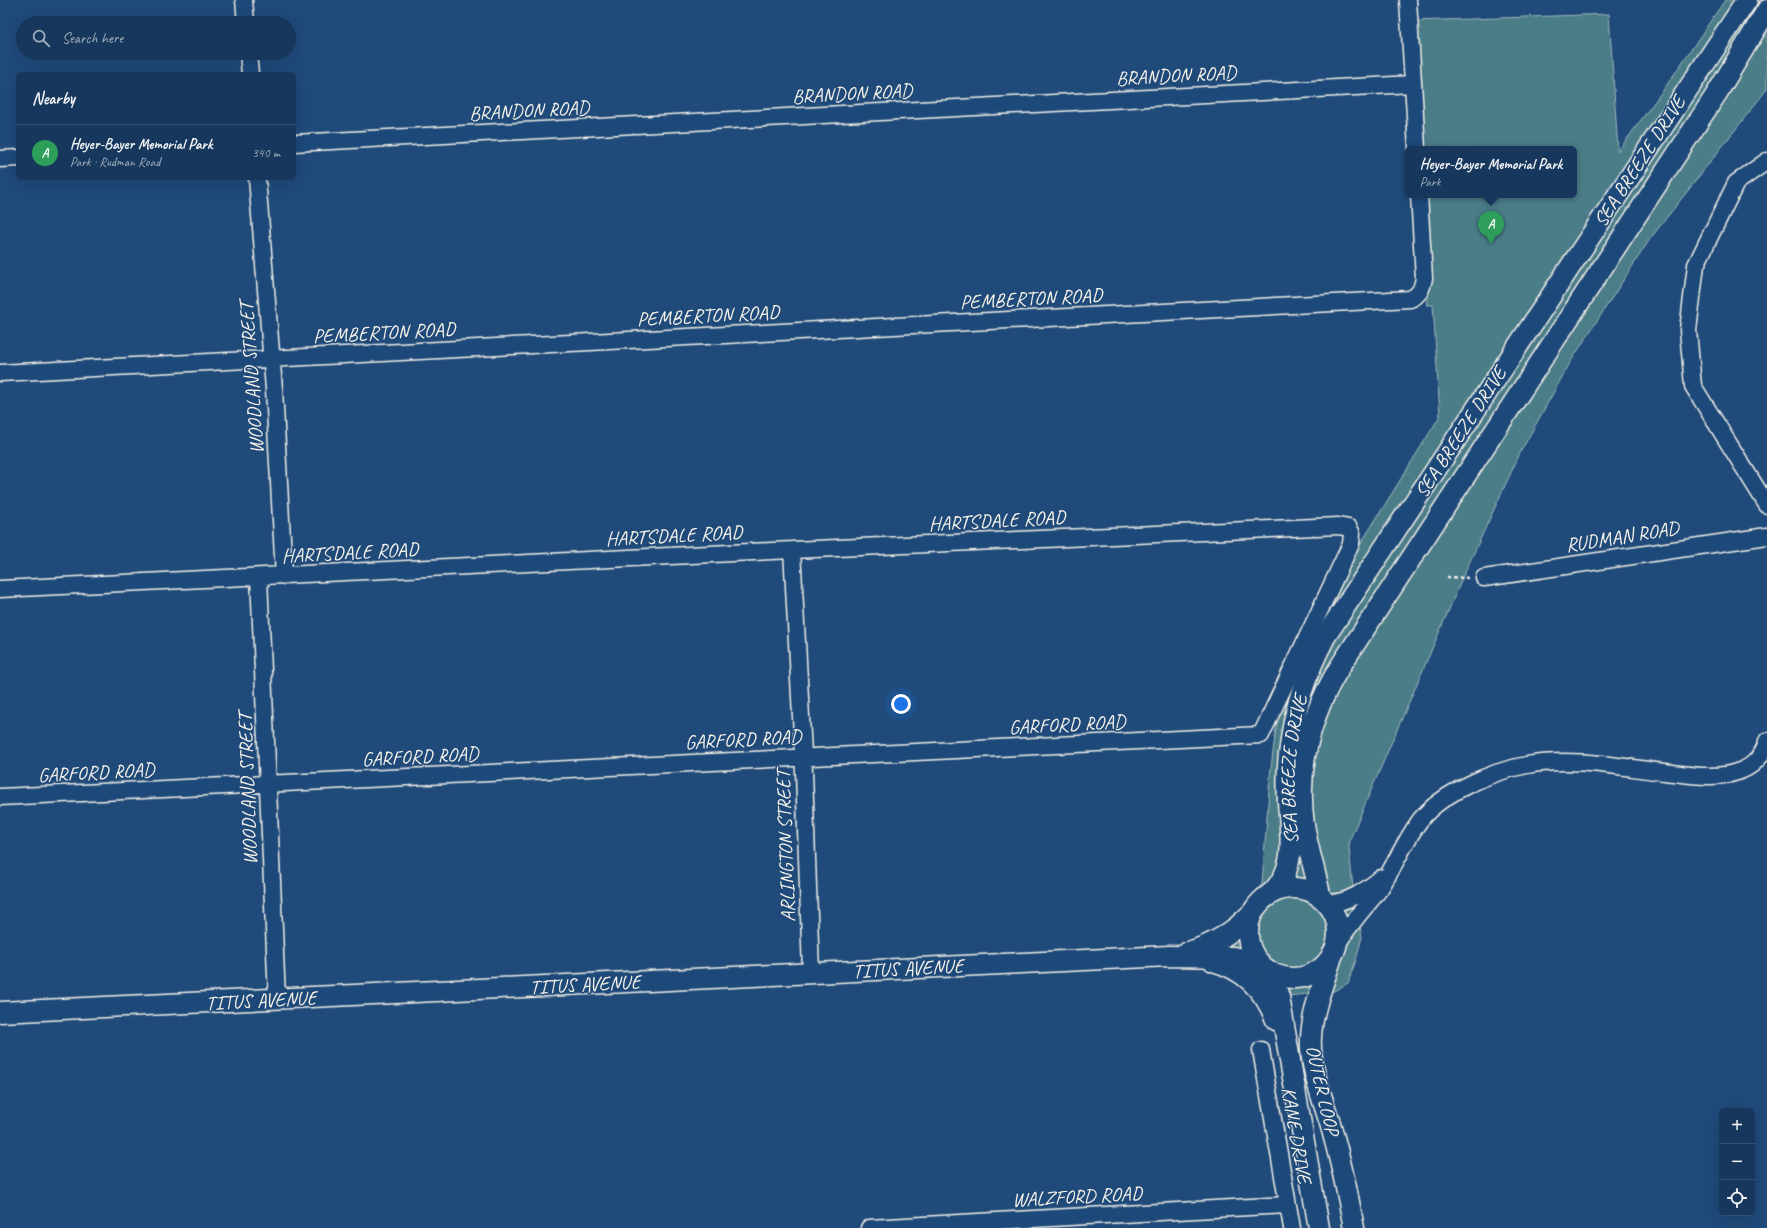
<!DOCTYPE html>
<meta charset="utf-8">
<style>
:root{--surface:#17385c;--page:#203f62;--text:#f1f3f6;--muted:#9eacbb;--line:#365272;--accent:#d6ab8b}
body{margin:0;font-family:Caveat,sans-serif;background:var(--page);color:var(--text)}
.controls{position:absolute;right:12px;bottom:12px;display:grid;overflow:hidden;border-radius:6px;box-shadow:0 4px 16px #0002}
.controls button{width:36px;height:36px;display:grid;place-items:center;padding:0;border:0;border-bottom:1px solid var(--line);background:var(--surface);color:var(--text);font:20px sans-serif}
.you{position:absolute;left:901px;top:704px;width:14px;height:14px;margin:-10px;border:3px solid #fff;border-radius:50%;background:#1a73e8;box-shadow:0 0 0 6px #1a73e833}
.badge{display:grid;place-items:center;width:26px;height:26px;border-radius:50%;background:var(--accent);color:#fff;font-size:13px;font-weight:700}
.pin{position:absolute;translate:-50% -33px;filter:drop-shadow(0 1px 2px #0008)}
.pin::after{content:'';position:absolute;top:21px;width:14px;height:12px;background:inherit;clip-path:polygon(0 0,100% 0,50% 100%)}
.popup{position:absolute;left:1405px;top:146px;width:172px;height:52px;box-sizing:border-box;display:grid;place-content:center;border-radius:6px;background:var(--surface);filter:drop-shadow(0 1px 3px #0005);font-size:13px;white-space:nowrap;color:var(--muted)}
.popup b{font-size:15px;color:var(--text)}
.popup::after{content:'';position:absolute;left:50%;top:100%;margin-left:-8px;border:8px solid transparent;border-top-color:var(--surface)}
.list{margin:0;padding:0;list-style:none}
h2{display:flex;justify-content:space-between;align-items:center;height:52px;margin:0;padding:0 16px;font-size:17px}
h2 small{font-size:13px;font-weight:400;color:var(--muted)}
.list li{display:grid;grid-template-columns:26px 1fr auto;gap:12px;align-items:center;box-sizing:border-box;height:56px;padding:0 16px;border-top:1px solid var(--line)}
.list b{display:block;font-size:15px;white-space:nowrap}
.list p{margin:0;font-size:13px;white-space:nowrap;color:var(--muted)}
.list em{font-size:13px;font-style:normal;color:var(--muted)}
.icon{flex:none;width:22px;height:22px;fill:none;stroke:currentColor;stroke-width:2;stroke-linecap:round;stroke-linejoin:round}
.map{position:relative;flex:none;width:1767px;height:1228px;overflow:hidden}
.search{position:absolute;background:var(--surface);box-shadow:0 4px 16px #0002;left:16px;top:16px;width:280px;height:44px;display:flex;align-items:center;gap:10px;box-sizing:border-box;padding:0 14px;border-radius:22px;color:var(--muted);font-size:15px}
.panel{position:absolute;background:var(--surface);box-shadow:0 4px 16px #0002;left:16px;top:72px;width:280px;height:108px;border-radius:6px}
.map>svg:first-child{display:block}
.green{fill:#4c7d89;stroke:#a0b7b8}
.lines{fill:none;stroke-linecap:round;stroke-linejoin:round}
.minor-casing{stroke:#f4f1e8;stroke-width:19}
.major-casing{stroke:#f4f1e8;stroke-width:23}
.path{stroke:#f4f1e8;stroke-width:2.5;stroke-dasharray:3 3;stroke-linecap:butt}
.minor{stroke:#1f4a7a;stroke-width:16}
.major{stroke:#1f4a7a;stroke-width:20}
.labels{text-anchor:middle;stroke-width:3;stroke-linejoin:round;paint-order:stroke}
.street-label{font-size:20px;fill:#f4f1e8;stroke:#1f4a7a}
</style>
<div class="map">
<svg width="1767" height="1228" viewBox="0 0 1767 1228">
<rect width="100%" height="100%" fill="#1f4a7a"/>
<filter id="ink" filterUnits="userSpaceOnUse"><feTurbulence type="fractalNoise" baseFrequency=".025" numOctaves="2"/><feDisplacementMap in="SourceGraphic" scale="8" xChannelSelector="R" yChannelSelector="G"/><feConvolveMatrix kernelMatrix="1 2 1 2 8 2 1 2 1" color-interpolation-filters="sRGB"/></filter>
<g filter="url(#ink)">
<!-- green -->
<path class="green" d="M1725,0H1767V89L1650,239L1571,361L1521,451L1466,570L1350,839L1349,848L1353,888L1362,937L1356,960L1348,983L1334,991L1289,996L1233,976L1218,927L1227,921L1242,907L1262,884L1270,776L1278,712L1348,564L1440,416L1433,305H1427L1430,286L1424,195H1574V149H1421L1415,21L1609,14L1618,151L1664,89Z"/>
<g class="lines">
<!-- minor casing -->
<g class="minor-casing">
<path id="minor" d="M244,0L246,23
M1408,0L1417,149
M248,53L250,74
M294,143L1413,84
M0,159L18,158
M1767,161L1736,183L1696,265L1688,330L1693,386L1767,505
M257,178L274,389L284,576
M0,373L1410,299C1420,295 1422,288 1424,278L1419,195
M792,550L804,772L811,973
M259,577L277,999
M1484,578L1767,536
M0,589L792,550L1338,526L1349,528L1352,534L1351,544L1261,735L0,797
M1326,903C1347,904 1365,891 1381,878
M1335,947C1343,935 1351,924 1360,913C1367,904 1375,896 1381,887C1395,865 1405,840 1421,819C1443,792 1493,771 1527,765C1572,757 1620,767 1665,772C1690,775 1716,780 1740,771C1754,766 1763,755 1767,741
M1261,1050L1292,1228
M869,1228L1288,1205"/>
</g>
<!-- major casing -->
<g class="major-casing">
<g id="major">
<circle cx="1293" cy="933" r="45"/>
<path id="s1" d="M1268,896C1299,869 1290,837 1288,802C1287,784 1287,765 1290,747C1294,709 1307,671 1325,637L1747,0"/>
<path d="M1321,899C1316,874 1308,850 1304,825C1296,767 1311,713 1341,665L1717,93L1767,10"/>
<path d="M1188,952C1214,945 1235,931 1253,912"/>
<path d="M1333,953C1325,980 1312,1009 1311,1038C1309,1067 1324,1102 1332,1130C1341,1162 1348,1195 1354,1228"/>
<path d="M1213,961C1244,969 1265,991 1276,1020"/>
<path d="M1268,970L1274,982L1279,997L1319,1228"/>
<path d="M0,1012L1169,956L1233,957L1260,963"/>
</g>
</g>
<!-- path -->
<path class="path" d="M1447,577L1470,578"/>
<!-- minor -->
<use href="#minor" class="minor"/>
<!-- major -->
<use href="#major" class="major"/>
</g>
</g>
<g class="labels">
<!-- street labels -->
<g class="street-label">
<text transform="translate(1176 75) rotate(-3)" y="7">BRANDON ROAD</text>
<text transform="translate(852 93) rotate(-3)" y="7">BRANDON ROAD</text>
<text transform="translate(529 110) rotate(-3)" y="7">BRANDON ROAD</text>
<text transform="translate(1639 161) rotate(-57)" y="7">SEA BREEZE DRIVE</text>
<text transform="translate(1031 298) rotate(-3)" y="7">PEMBERTON ROAD</text>
<text transform="translate(708 315) rotate(-3)" y="7">PEMBERTON ROAD</text>
<text transform="translate(384 332) rotate(-3)" y="7">PEMBERTON ROAD</text>
<text transform="translate(251 378) rotate(-94)" y="7">WOODLAND STREET</text>
<text transform="translate(1460 432) rotate(-57)" y="7">SEA BREEZE DRIVE</text>
<text transform="translate(997 520) rotate(-3)" y="7">HARTSDALE ROAD</text>
<text transform="translate(674 535) rotate(-3)" y="7">HARTSDALE ROAD</text>
<text transform="translate(1622 536) rotate(-9)" y="7">RUDMAN ROAD</text>
<text transform="translate(350 552) rotate(-3)" y="7">HARTSDALE ROAD</text>
<text transform="translate(1067 724) rotate(-3)" y="7">GARFORD ROAD</text>
<text transform="translate(743 739) rotate(-3)" y="7">GARFORD ROAD</text>
<text transform="translate(420 756) rotate(-3)" y="7">GARFORD ROAD</text>
<text dy="7" stroke="none"><textPath href="#s1" startOffset="134">SEA BREEZE DRIVE</textPath></text>
<text transform="translate(96 772) rotate(-3)" y="7">GARFORD ROAD</text>
<text transform="translate(247 789) rotate(-92)" y="7">WOODLAND STREET</text>
<text transform="translate(785 846) rotate(-92)" y="7">ARLINGTON STREET</text>
<text transform="translate(908 968) rotate(-3)" y="7">TITUS AVENUE</text>
<text transform="translate(585 984) rotate(-3)" y="7">TITUS AVENUE</text>
<text transform="translate(261 1000) rotate(-3)" y="7">TITUS AVENUE</text>
<text transform="translate(1323 1090) rotate(77)" y="7">OUTER LOOP</text>
<text transform="translate(1297 1135) rotate(80)" y="7">KANE DRIVE</text>
<text transform="translate(1077 1196) rotate(-3)" y="7">WALZFORD ROAD</text>
</g>
</g>
</svg>
<div class="controls">
<button>+</button>
<button>−</button>
<button><svg class="icon" aria-label="locate" viewBox="0 0 24 24"><circle cx="12" cy="12" r="6"/><path d="M12 2v4M12 18v4M2 12h4M18 12h4"/></svg></button>
</div>
<div class="you"></div>
<div class="pin badge" style="left:1491px;top:244px;background:#2e9e5b">A</div>
<div class="popup"><b>Heyer-Bayer Memorial Park</b>Park</div>
<div class="search"><svg class="icon" aria-label="search" viewBox="0 0 24 24"><circle cx="10" cy="10" r="6"/><path d="M15 15l6 6"/></svg>Search here</div>
<section class="panel">
<h2>Nearby<small></small></h2>
<ul class="list">
<li><span class="badge" style="background:#2e9e5b">A</span><div><b>Heyer-Bayer Memorial Park</b><p>Park · Rudman Road</p></div><em>340 m</em></li>
</ul>
</section>
</div>
